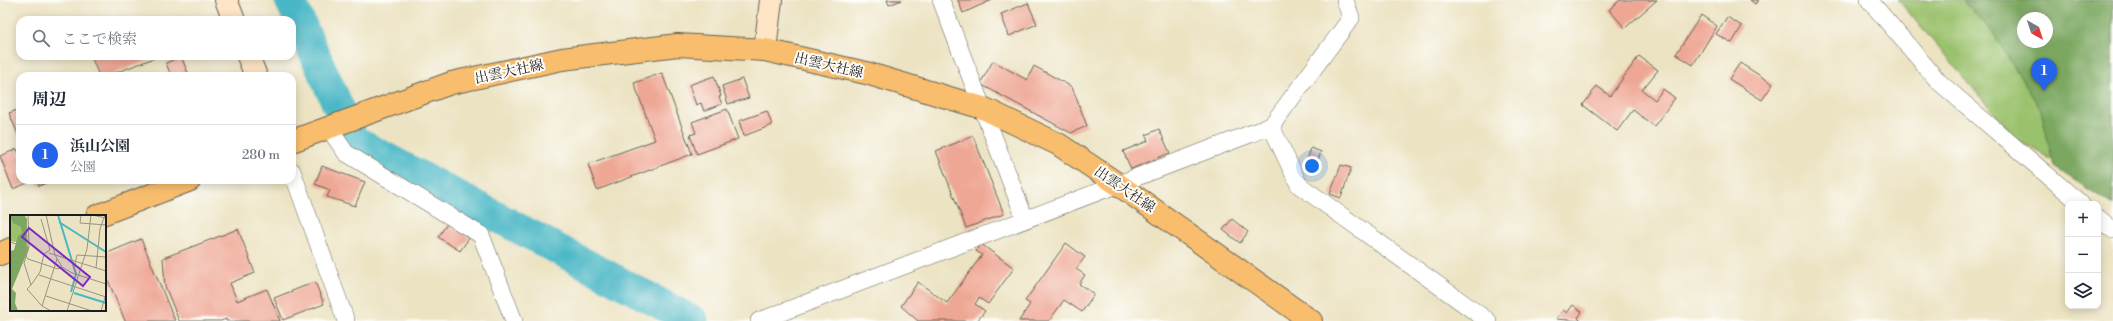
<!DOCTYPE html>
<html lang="ja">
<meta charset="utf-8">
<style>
:root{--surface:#fff;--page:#f6f6f7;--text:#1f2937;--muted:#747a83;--line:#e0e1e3;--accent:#2563eb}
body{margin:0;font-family:"Libre Bodoni","Noto Serif JP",serif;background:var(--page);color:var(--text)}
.controls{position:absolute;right:12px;bottom:12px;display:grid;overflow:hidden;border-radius:8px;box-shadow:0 2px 10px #0003}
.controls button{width:36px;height:36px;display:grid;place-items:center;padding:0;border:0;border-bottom:1px solid var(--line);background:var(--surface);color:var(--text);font:20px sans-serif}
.compass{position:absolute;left:2017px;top:12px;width:36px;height:36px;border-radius:50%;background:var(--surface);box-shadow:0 2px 10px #0003;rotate:141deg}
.you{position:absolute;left:1312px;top:166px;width:14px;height:14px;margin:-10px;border:3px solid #fff;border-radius:50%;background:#1a73e8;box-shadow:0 0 0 6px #1a73e833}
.badge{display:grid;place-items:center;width:26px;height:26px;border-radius:50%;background:var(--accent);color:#fff;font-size:13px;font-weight:700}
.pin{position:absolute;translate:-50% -33px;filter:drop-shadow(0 1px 2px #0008)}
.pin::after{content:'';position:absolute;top:21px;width:14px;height:12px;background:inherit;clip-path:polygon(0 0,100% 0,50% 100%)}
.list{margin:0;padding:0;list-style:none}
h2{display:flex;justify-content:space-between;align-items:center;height:52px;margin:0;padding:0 16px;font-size:17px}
h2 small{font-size:13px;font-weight:400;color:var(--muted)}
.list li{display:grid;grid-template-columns:26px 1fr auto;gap:12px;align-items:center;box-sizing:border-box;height:60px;padding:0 16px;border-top:1px solid var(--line)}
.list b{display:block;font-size:15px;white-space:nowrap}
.list p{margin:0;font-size:13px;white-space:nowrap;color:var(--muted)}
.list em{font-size:13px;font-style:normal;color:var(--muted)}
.icon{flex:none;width:22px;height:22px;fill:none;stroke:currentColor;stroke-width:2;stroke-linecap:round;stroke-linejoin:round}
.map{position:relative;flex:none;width:2113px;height:321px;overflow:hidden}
.search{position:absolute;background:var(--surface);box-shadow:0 2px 10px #0003;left:16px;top:16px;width:280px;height:44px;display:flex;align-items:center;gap:10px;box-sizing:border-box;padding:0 14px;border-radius:12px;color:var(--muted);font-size:15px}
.panel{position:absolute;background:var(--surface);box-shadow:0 2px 10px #0003;left:16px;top:72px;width:280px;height:112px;border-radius:12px}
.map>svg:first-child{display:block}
.green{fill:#9ac16c;stroke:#5b6e44;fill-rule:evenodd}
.forest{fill:#7ba760;stroke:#4c623e;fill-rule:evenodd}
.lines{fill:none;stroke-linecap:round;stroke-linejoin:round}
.river{stroke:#4ab7c6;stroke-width:31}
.building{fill:#efa795}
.street-casing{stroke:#656256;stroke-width:18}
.secondary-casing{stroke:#656256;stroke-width:24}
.primary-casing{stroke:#656256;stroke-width:24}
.street{stroke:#fff;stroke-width:17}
.secondary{stroke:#fde5c5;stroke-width:22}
.primary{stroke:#f9be6d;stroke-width:22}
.labels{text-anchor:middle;stroke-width:4;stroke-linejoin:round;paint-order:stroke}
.street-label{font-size:14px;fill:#1c1c1c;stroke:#fdfcf7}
.inset-river{fill:none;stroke:#4ab7c6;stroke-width:2}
.inset-road{fill:none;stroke:#999380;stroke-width:1}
.view{fill:#7b2cbf;fill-opacity:0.15;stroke:#7b2cbf;stroke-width:2}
.inset-edge{fill:none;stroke:#1c1c1c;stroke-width:2}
</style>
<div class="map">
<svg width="2113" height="321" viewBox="0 0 2113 321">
<rect width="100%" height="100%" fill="#fdfcf7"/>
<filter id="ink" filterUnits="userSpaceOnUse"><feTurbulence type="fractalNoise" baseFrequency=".025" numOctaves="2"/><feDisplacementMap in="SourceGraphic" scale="8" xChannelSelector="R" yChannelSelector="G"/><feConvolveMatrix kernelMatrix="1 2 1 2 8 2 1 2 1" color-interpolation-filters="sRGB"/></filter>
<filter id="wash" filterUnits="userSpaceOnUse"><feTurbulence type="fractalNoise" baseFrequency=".012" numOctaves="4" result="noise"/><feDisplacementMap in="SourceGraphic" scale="16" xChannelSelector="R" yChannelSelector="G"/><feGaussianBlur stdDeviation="0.9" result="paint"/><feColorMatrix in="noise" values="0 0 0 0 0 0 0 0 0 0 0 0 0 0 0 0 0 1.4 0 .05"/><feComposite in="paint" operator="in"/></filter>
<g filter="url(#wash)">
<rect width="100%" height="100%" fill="#ece3c2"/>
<!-- green -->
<path class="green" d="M1898,0H2113V194L2017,140ZM2023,18H2047V42H2023Z"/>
<!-- forest -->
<path class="forest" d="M1963,0H2113V205L2054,167L2041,110L1993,33ZM2023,18H2047V42H2023Z"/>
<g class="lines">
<!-- river -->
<path class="river" d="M290,0L354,141L693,321"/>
</g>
<g id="blocks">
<!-- building -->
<path class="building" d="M887,0H902L889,5Z
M958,0H992L963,13Z
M1620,0H1657L1625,28L1609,10Z
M1750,0H1759L1755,4Z
M1028,3L1037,24L1009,36L1001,14Z
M1701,15L1717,26L1693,65L1676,54Z
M1727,17L1742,26L1732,43L1716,34Z
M91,56H157V57L115,73L116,76H99Z
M174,56H181L189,76H171L166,63L175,59Z
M1639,56L1658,70L1642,90L1655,100L1663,89L1675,98L1654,126L1633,110L1617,131L1583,105L1597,86L1610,96Z
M993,61L1027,80L1034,66L1072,87L1087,126L1071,133L980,84Z
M1740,63L1773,84L1762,100L1729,79Z
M662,73L692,154L597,190L588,164L655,140L634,83Z
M714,76L721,96L719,97L722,104L704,111L701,103L696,105L689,85Z
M742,79L749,98L728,104L722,86Z
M20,109V139L9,113Z
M727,109L738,139L697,154L690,135L696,133L692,122Z
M767,111L772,125L744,136L739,121Z
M1159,129L1170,153L1131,169L1123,151L1148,141L1146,135Z
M973,136L1004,214L966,228L936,151Z
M1311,148L1321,152L1314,172L1304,169Z
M17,149L20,156V180H29L30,182L13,189L0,156Z
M1341,165L1351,168L1341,198L1330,194Z
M322,166L365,182L355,206L327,197L330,190L315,184Z
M37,180H53L39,186Z
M1232,219L1248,232L1240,243L1223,230Z
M447,224L469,238L460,251L438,237Z
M238,229L255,273L230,283L237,301L267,289L280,321H226V319L221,321H179L165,286L163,258Z
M141,239L175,321H125L105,273V254Z
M1066,243L1085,257L1076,269L1085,275L1079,284L1094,294L1082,312L1064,300L1049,321H1019L1030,304L1025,301Z
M981,244L1014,268L988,304L979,298L975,304L985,311L977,321H918L901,306L918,282L947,303L982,255L976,251Z
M315,282L324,304L283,320L274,298Z
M1573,305L1582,312L1578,318L1581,321L1556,319L1563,310L1567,313Z"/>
</g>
</g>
<g filter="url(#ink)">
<use href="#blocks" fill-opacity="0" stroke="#656256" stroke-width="1"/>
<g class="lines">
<!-- street casing -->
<g class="street-casing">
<path id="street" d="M941,0L1025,219
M1345,0L1351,18L1271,126L1299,185L1488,321
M1869,0L1939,82L2081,204
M328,127L346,153L481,235L514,321
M292,171L346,321
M2098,218L2113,230
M759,321L1271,126"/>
</g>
<!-- secondary casing -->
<g class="secondary-casing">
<path id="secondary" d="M226,0L234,20
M765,50L771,0
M248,56L256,76"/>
</g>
<!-- primary casing -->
<g class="primary-casing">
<path id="primary" d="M292,141L451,83L562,59L678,45L765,50L866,73L983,108L1058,144L1119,185L1311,321
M97,216L190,180
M0,254L11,249"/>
</g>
<!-- street -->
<use href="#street" class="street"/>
<!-- secondary -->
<use href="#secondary" class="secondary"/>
<!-- primary -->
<use href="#primary" class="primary"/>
</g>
</g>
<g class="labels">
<!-- street labels -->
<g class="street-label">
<text transform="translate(829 65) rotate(13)" y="5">出雲大社線</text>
<text transform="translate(509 71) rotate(-12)" y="5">出雲大社線</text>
<text transform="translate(1125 189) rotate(34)" y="5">出雲大社線</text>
</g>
</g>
<!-- overview -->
<g transform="translate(10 215)">
<rect width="96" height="96" fill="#ece3c2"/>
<path d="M0,0H13L16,3L18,33L16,42L6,27L0,26Z" fill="#9ac16c"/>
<path d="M0,0H14L17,4L16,30L19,33L2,74L6,78L5,88L8,96H0V36L4,35L8,21L12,18L11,12L3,8Z" fill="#7ba760"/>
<path class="inset-river" d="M48,0L66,59L61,77M49,7L96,37M64,78L96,88"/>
<path class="inset-road" d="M18,0L19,32L14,48L21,70L17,74L32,91L41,96M36,0L45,40L52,52L62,58L96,69M71,0L70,8L96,10M82,0L96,3M0,27L9,30L18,44L48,54L52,52M39,38L96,56M86,53L90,14L95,0M66,59L64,53L67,40L96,42M29,60L96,82M21,70L30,57L34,39L40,35L31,4M36,81L82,96M32,91L47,44M57,96L77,34L81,0M91,96L96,79"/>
<path class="view" d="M19,13L80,62L73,71L12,22Z"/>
<rect width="96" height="96" class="inset-edge"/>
</g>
</svg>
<div class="controls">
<button>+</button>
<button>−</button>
<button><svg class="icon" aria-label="layers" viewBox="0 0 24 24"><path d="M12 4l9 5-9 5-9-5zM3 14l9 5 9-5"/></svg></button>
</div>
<svg class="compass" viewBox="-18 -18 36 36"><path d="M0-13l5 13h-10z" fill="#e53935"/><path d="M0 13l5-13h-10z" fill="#747a83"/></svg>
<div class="you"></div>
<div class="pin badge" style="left:2044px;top:91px">1</div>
<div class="search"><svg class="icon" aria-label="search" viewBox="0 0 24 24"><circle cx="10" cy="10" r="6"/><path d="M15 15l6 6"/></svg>ここで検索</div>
<section class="panel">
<h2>周辺<small></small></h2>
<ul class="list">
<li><span class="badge">1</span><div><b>浜山公園</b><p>公園</p></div><em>280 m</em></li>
</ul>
</section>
</div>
